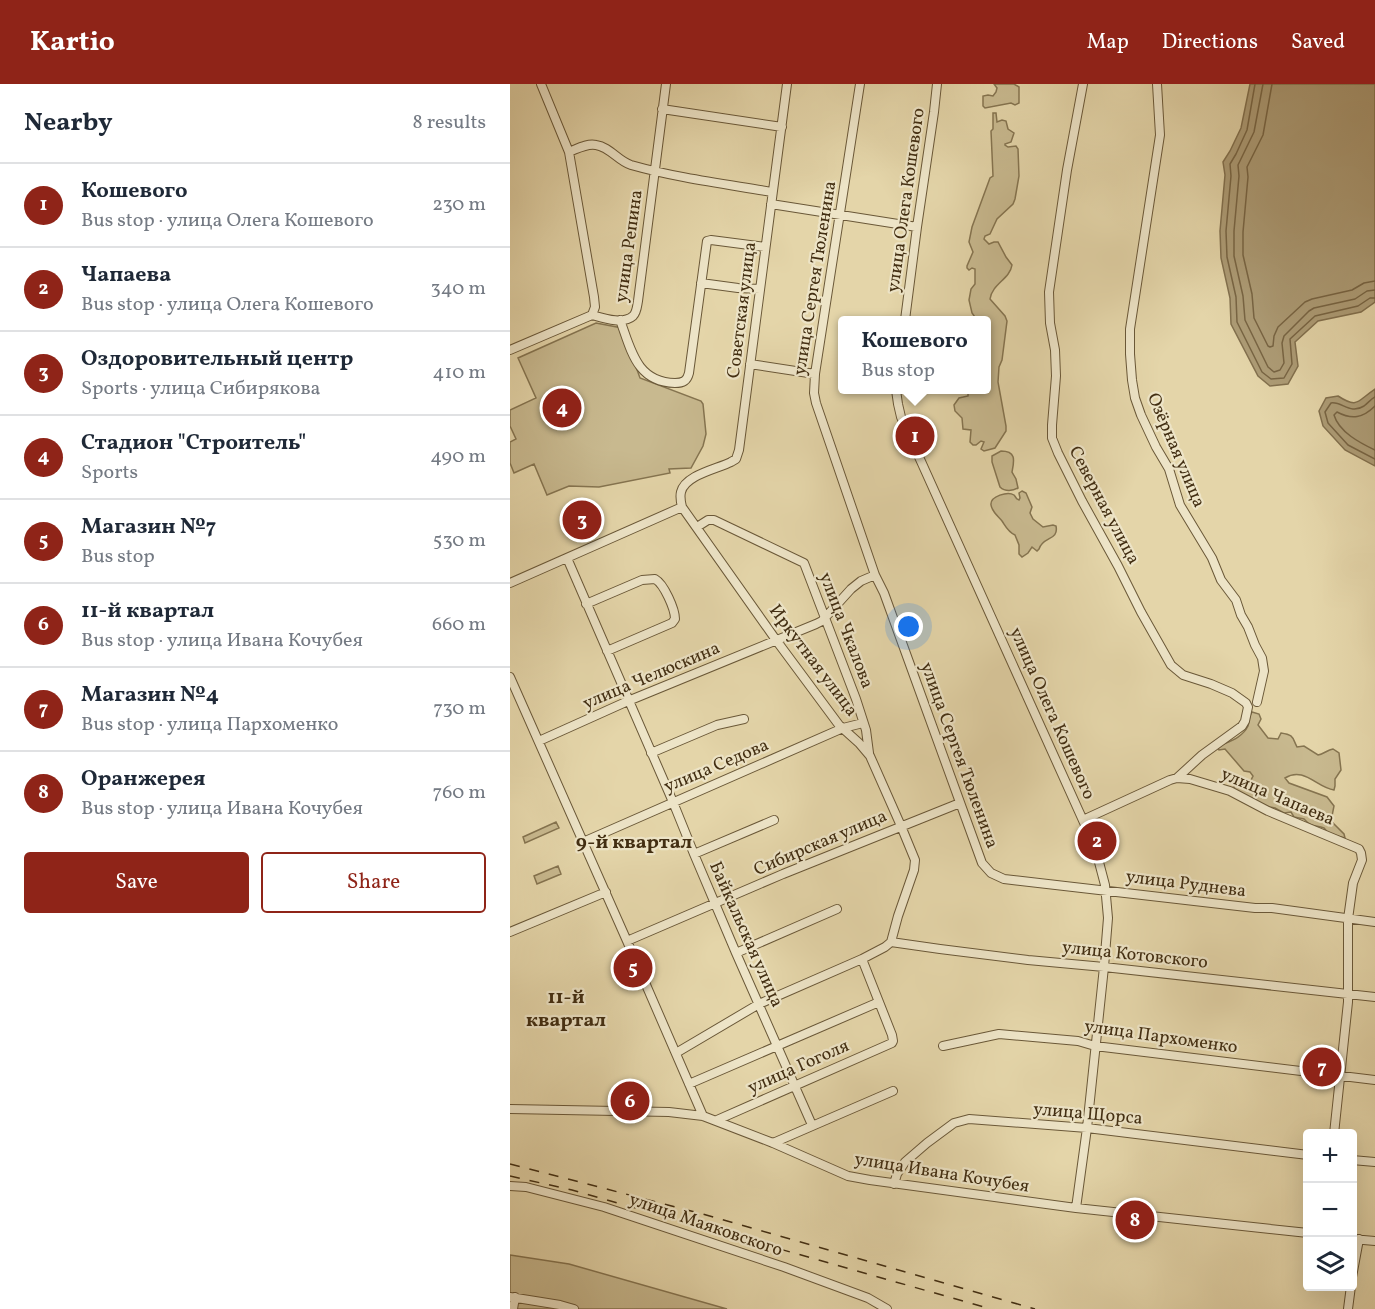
<!DOCTYPE html>
<meta charset="utf-8">
<style>
:root{--surface:#fff;--page:#f2f2f3;--text:#1f2937;--muted:#747a83;--line:#e0e1e3;--accent:#8f2418}
body{margin:0;font-family:Vollkorn,serif;background:var(--page);color:var(--text)}
.controls{position:absolute;right:18px;bottom:18px;display:grid;overflow:hidden;border-radius:6px;box-shadow:0 6px 24px #0002}
.controls button{width:54px;height:54px;display:grid;place-items:center;padding:0;border:0;border-bottom:2px solid var(--line);background:var(--surface);color:var(--text);font:30px sans-serif}
.you{position:absolute;left:399px;top:543px;width:21px;height:21px;margin:-15px;border:4px solid #fff;border-radius:50%;background:#1a73e8;box-shadow:0 0 0 9px #1a73e833}
.badge{display:grid;place-items:center;width:39px;height:39px;border-radius:50%;background:var(--accent);color:#fff;font-size:20px;font-weight:700}
.pin{position:absolute;translate:-50% -50%;border:3px solid #fff;box-shadow:0 2px 6px #0006}
.popup{position:absolute;left:328px;top:232px;width:153px;height:78px;box-sizing:border-box;display:grid;place-content:center;border-radius:6px;background:var(--surface);filter:drop-shadow(0 2px 4px #0005);font-size:20px;white-space:nowrap;color:var(--muted)}
.popup b{font-size:22px;color:var(--text)}
.popup::after{content:'';position:absolute;left:50%;top:100%;margin-left:-12px;border:12px solid transparent;border-top-color:var(--surface)}
.list{margin:0;padding:0;list-style:none}
h2{display:flex;justify-content:space-between;align-items:center;height:78px;margin:0;padding:0 24px;font-size:26px}
h2 small{font-size:20px;font-weight:400;color:var(--muted)}
.list li{display:grid;grid-template-columns:39px 1fr auto;gap:18px;align-items:center;box-sizing:border-box;height:84px;padding:0 24px;border-top:2px solid var(--line)}
.list b{display:block;font-size:22px;white-space:nowrap}
.list p{margin:0;font-size:20px;white-space:nowrap;color:var(--muted)}
.list em{font-size:20px;font-style:normal;color:var(--muted)}
.actions{display:flex;gap:12px;padding:18px 24px}
.actions a{flex:1;padding:14px 0;border:2px solid var(--accent);border-radius:6px;text-align:center;font-size:21px;color:var(--accent)}
.actions .main{background:var(--accent);color:#fff}
.icon{flex:none;width:33px;height:33px;fill:none;stroke:currentColor;stroke-width:2;stroke-linecap:round;stroke-linejoin:round}
.map{position:relative;flex:none;width:865px;height:1225px;overflow:hidden}
header{display:flex;align-items:center;gap:36px;box-sizing:border-box;height:84px;padding:0 30px;background:var(--accent);color:#fff}
header strong{font-size:28px}
nav{display:flex;gap:33px;margin-inline-start:auto;font-size:21px}
main{display:flex}
aside{flex:1;background:var(--surface)}
.map>svg:first-child{display:block}
.green{fill:#c8b98f;stroke:#857450;stroke-width:1.5}
.water{fill:#ad9c76;stroke:#82704e;stroke-width:1.5}
.lines{fill:none;stroke-linecap:round;stroke-linejoin:round}
.shore{stroke:#786544;stroke-width:1.5}
.minor-casing{stroke:#6a5838;stroke-width:10}
.minor{stroke:#ede4c7;stroke-width:8}
.rail{stroke:#422e12;stroke-width:1.5;stroke-dasharray:10 10;stroke-linecap:butt}
.labels{text-anchor:middle;stroke-width:4.5;stroke-linejoin:round;paint-order:stroke}
.street-label{font-size:18px;fill:#422e12;stroke:#ede4c7}
.neighbourhood-label{font-size:20px;font-weight:bold;fill:#422e12;stroke:#ede4c7}
</style>
<header>
<strong>Kartio</strong>
<nav><a>Map</a><a>Directions</a><a>Saved</a></nav>
</header>
<main>
<aside>
<h2>Nearby<small>8 results</small></h2>
<ul class="list">
<li><span class="badge">1</span><div><b>Кошевого</b><p>Bus stop · улица Олега Кошевого</p></div><em>230 m</em></li>
<li><span class="badge">2</span><div><b>Чапаева</b><p>Bus stop · улица Олега Кошевого</p></div><em>340 m</em></li>
<li><span class="badge">3</span><div><b>Оздоровительный центр</b><p>Sports · улица Сибирякова</p></div><em>410 m</em></li>
<li><span class="badge">4</span><div><b>Стадион &quot;Строитель&quot;</b><p>Sports</p></div><em>490 m</em></li>
<li><span class="badge">5</span><div><b>Магазин №7</b><p>Bus stop</p></div><em>530 m</em></li>
<li><span class="badge">6</span><div><b>11-й квартал</b><p>Bus stop · улица Ивана Кочубея</p></div><em>660 m</em></li>
<li><span class="badge">7</span><div><b>Магазин №4</b><p>Bus stop · улица Пархоменко</p></div><em>730 m</em></li>
<li><span class="badge">8</span><div><b>Оранжерея</b><p>Bus stop · улица Ивана Кочубея</p></div><em>760 m</em></li>
</ul>
<div class="actions"><a class="main">Save</a><a>Share</a></div>
</aside>
<div class="map">
<svg width="865" height="1225" viewBox="0 0 865 1225">
<rect width="100%" height="100%" fill="#e4d5a9"/>
<filter id="stains"><feTurbulence type="fractalNoise" baseFrequency=".00333" numOctaves="4"/><feColorMatrix values="0 0 0 0 .2 0 0 0 0 .09 0 0 0 0 .02 0 0 0 .5 -.17"/></filter>
<radialGradient id="worn" r=".72"><stop offset=".6" stop-color="#630" stop-opacity="0"/><stop offset="1" stop-color="#630" stop-opacity=".3"/></radialGradient>
<!-- green -->
<path class="green" d="M484,0H504L509,3V19L505,21L501,19L475,24L473,22V12L478,11L483,12L486,8L487,4Z
M483,29H486L487,38L492,36L496,37L498,45L504,49L501,58L495,60V61L498,63L506,62L508,65L509,92L505,115L503,120L487,135L480,150L475,152L474,155L479,160L484,158H488L496,173L502,181C500,195 482,200 480,215L495,232L497,237L492,276L489,283L488,298L496,342V347L485,364L474,367L471,365L474,358L471,357L466,361H463L460,358L461,346L453,345L452,334L445,327L444,321L449,314L458,312V307L454,306H477V236H467L462,229L459,216L461,205L465,200V185L462,184L459,186L457,184V182L463,168L459,158L462,143L480,94L483,92L481,47L483,45Z
M86,239L112,244L130,294L191,317L193,320L196,350L193,362L181,384L159,385L160,389L89,403L59,402L37,411L24,380L4,389L0,379V358L6,355L0,342V326L26,314L8,274Z
M491,367C507,367 504,377 502,388L506,395L508,404C503,407 495,408 490,403L482,378V372Z
M512,407L516,409L522,423L520,429L523,435L533,443L543,441L546,442C549,457 533,452 529,465L527,467L522,463L518,469L512,473L509,470V461L505,451C498,448 496,443 492,437C488,432 482,428 481,421C480,412 498,407 504,411C505,412 506,414 507,415L509,416L510,414L509,409Z
M742,628L749,630L751,635L748,641L758,654L768,655L771,649C784,651 782,653 787,663L794,662L808,671C814,670 817,666 823,665L829,669L831,686L825,695V702L824,706C807,704 794,682 775,694L779,699L817,713L824,722L821,737L834,750L835,754L819,750L814,744C804,741 801,743 794,735L784,733L781,728L774,729L765,724L755,722L724,706V702L740,698L743,692L740,688L734,687L715,665L709,666L708,664L709,662C720,657 732,654 738,642C740,636 738,633 742,628Z
M46,738L49,744L15,759L13,753Z
M48,782L51,790L27,800L24,792Z
M0,1171L59,1180L217,1225H0Z"/>
<!-- water -->
<path class="water" d="M740,0H865V218L851,228L808,237L785,258L788,282L778,300L760,302L748,292L721,240L720,214L711,174L710,147L715,91L713,78L720,67L731,44Z
M865,305V382L835,366L813,342L809,327L816,314L828,312C848,325 847,317 865,305Z"/>
<g class="lines">
<!-- shore -->
<path class="shore" d="M745,0L737,46L726,70L720,80L721,92L716,147L717,173L726,213L727,238L752,288L761,295L774,294L782,280L780,255L805,232L848,222L860,214H865
M753,0L744,48L728,81L729,92L724,147V172L733,212L735,236L758,283L764,288L770,286L774,279L772,259L774,252L799,227L804,224L845,215L857,207L865,206
M762,0L753,51L737,83L738,93L733,148V171L742,210L744,234L758,262L760,263L763,262L764,252L768,243L795,218L802,215L842,206L854,199L865,197
M865,313C861,315 858,319 854,322C840,331 832,317 821,319L815,328L818,339L838,361L865,375
M865,322C853,334 842,336 827,328L824,331C829,348 850,359 865,366"/>
<!-- minor casing -->
<g class="minor-casing">
<path id="minor" d="M31,0L59,68L84,213L85,223L82,231
M277,0L229,366L226,375L221,378C207,385 175,391 171,408C170,412 171,419 172,423L266,556L329,641L349,659L360,672L391,742L405,776L404,786L388,832L381,858
M350,0L305,290L304,309L306,319L365,491L374,509L472,779L481,789L494,795L745,824H762L865,838
M573,0L557,86L539,208L540,239L545,266L546,292L542,341V354L548,369L572,417L608,482L631,528L661,581L673,591L701,600L722,609L736,619L738,623L735,637L732,642L692,671L667,694
M647,0L650,51L620,245V270L622,296L625,314L631,331L646,363L659,385L670,421L702,474L711,496L726,516L731,531L738,543L745,561L752,574L754,587L747,618
M152,25L272,43
M59,68C67,65 77,59 86,61C100,63 108,77 121,81C167,94 215,100 262,108
M261,120L407,143
M191,199L228,204L250,205
M110,236C121,265 126,298 165,299C173,299 177,297 179,289L197,157L201,156L255,163
M395,236L407,143L424,28L427,0
M0,266L82,231C93,234 113,241 123,232C127,228 127,222 128,217L156,0
M240,280L305,290
M386,306L388,320L391,333L585,763L595,801L598,834L594,883L577,1044L566,1124
M187,443L198,436H204L294,479L346,615L356,646L359,669
M57,474L163,718L184,770L226,869L302,1041
M0,499L172,423
M76,520L132,496L145,495C154,500 165,525 165,535L162,539L97,567
M0,593L117,857L193,1032
M29,657L118,617L306,540L312,537L341,505L351,497L365,491
M141,669L207,641L234,635
M573,736L660,696L667,694L680,695L720,707L758,727L849,765L851,769L852,776L843,799L838,835V918L824,1050
M73,758L333,644L353,639
M184,770L264,736
M0,848L96,808
M117,857L273,790L450,719
M381,858L430,865L518,876L594,883L865,913
M226,869L327,825
M433,962L489,950L568,957L585,962L865,996
M166,969L249,920L352,875L375,863L381,858
M179,1000L369,918
M0,1025L159,1028L193,1032L263,1059L338,1092L360,1096L566,1124L798,1149
M207,1036L382,959L383,957L382,951L352,875
M263,1059L383,1007
M842,1076L865,1078
M384,1100L387,1090L395,1078L417,1059L444,1039L459,1035L577,1044L798,1071
M0,1102L16,1103L94,1123L274,1183L358,1214L377,1225
M842,1155L865,1157
M842,1193L849,1155
M0,1213L50,1221L64,1225
M3,1225L5,1213
M838,1225L841,1202"/>
</g>
<!-- minor -->
<use href="#minor" class="minor"/>
<!-- rail -->
<path class="rail" d="M0,1080L189,1129L525,1225
M0,1092L62,1106L481,1225"/>
</g>
<g class="labels">
<!-- street labels -->
<g class="street-label">
<text transform="translate(395 116) rotate(-82)" y="6">улица Олега Кошевого</text>
<text transform="translate(118 162) rotate(-82)" y="6">улица Репина</text>
<text transform="translate(304 194) rotate(-81)" y="6">улица Сергея Тюленина</text>
<text transform="translate(231 226) rotate(-83)" y="6">Советская улица</text>
<text transform="translate(667 366) rotate(67)" y="6">Озёрная улица</text>
<text transform="translate(595 421) rotate(62)" y="6">Северная улица</text>
<text transform="translate(337 546) rotate(69)" y="6">улица Чкалова</text>
<text transform="translate(304 576) rotate(53)" y="6">Иркутная улица</text>
<text transform="translate(141 591) rotate(-23)" y="6">улица Челюскина</text>
<text transform="translate(543 629) rotate(66)" y="6">улица Олега Кошевого</text>
<text transform="translate(450 671) rotate(70)" y="6">улица Сергея Тюленина</text>
<text transform="translate(206 681) rotate(-23)" y="6">улица Седова</text>
<text transform="translate(768 712) rotate(23)" y="6">улица Чапаева</text>
<text transform="translate(310 758) rotate(-23)" y="6">Сибирская улица</text>
<text transform="translate(676 799) rotate(7)" y="6">улица Руднева</text>
<text transform="translate(237 850) rotate(66)" y="6">Байкальская улица</text>
<text transform="translate(625 870) rotate(6)" y="6">улица Котовского</text>
<text transform="translate(651 952) rotate(8)" y="6">улица Пархоменко</text>
<text transform="translate(288 982) rotate(-24)" y="6">улица Гоголя</text>
<text transform="translate(578 1029) rotate(5)" y="6">улица Щорса</text>
<text transform="translate(432 1088) rotate(9)" y="6">улица Ивана Кочубея</text>
<text transform="translate(196 1140) rotate(19)" y="6">улица Маяковского</text>
</g>
<!-- neighbourhood labels -->
<g class="neighbourhood-label">
<text x="124" y="764">9-й квартал</text>
<text x="56" y="919">11-й<tspan x="56" dy="23">квартал</tspan></text>
</g>
</g>
<rect width="100%" height="100%" filter="url(#stains)"/>
<rect width="100%" height="100%" fill="url(#worn)"/>
</svg>
<div class="controls">
<button>+</button>
<button>−</button>
<button><svg class="icon" aria-label="layers" viewBox="0 0 24 24"><path d="M12 4l9 5-9 5-9-5zM3 14l9 5 9-5"/></svg></button>
</div>
<div class="you"></div>
<div class="pin badge" style="left:405px;top:352px">1</div>
<div class="popup"><b>Кошевого</b>Bus stop</div>
<div class="pin badge" style="left:587px;top:757px">2</div>
<div class="pin badge" style="left:72px;top:436px">3</div>
<div class="pin badge" style="left:52px;top:324px">4</div>
<div class="pin badge" style="left:123px;top:884px">5</div>
<div class="pin badge" style="left:120px;top:1017px">6</div>
<div class="pin badge" style="left:812px;top:983px">7</div>
<div class="pin badge" style="left:625px;top:1136px">8</div>
</div>
</main>
